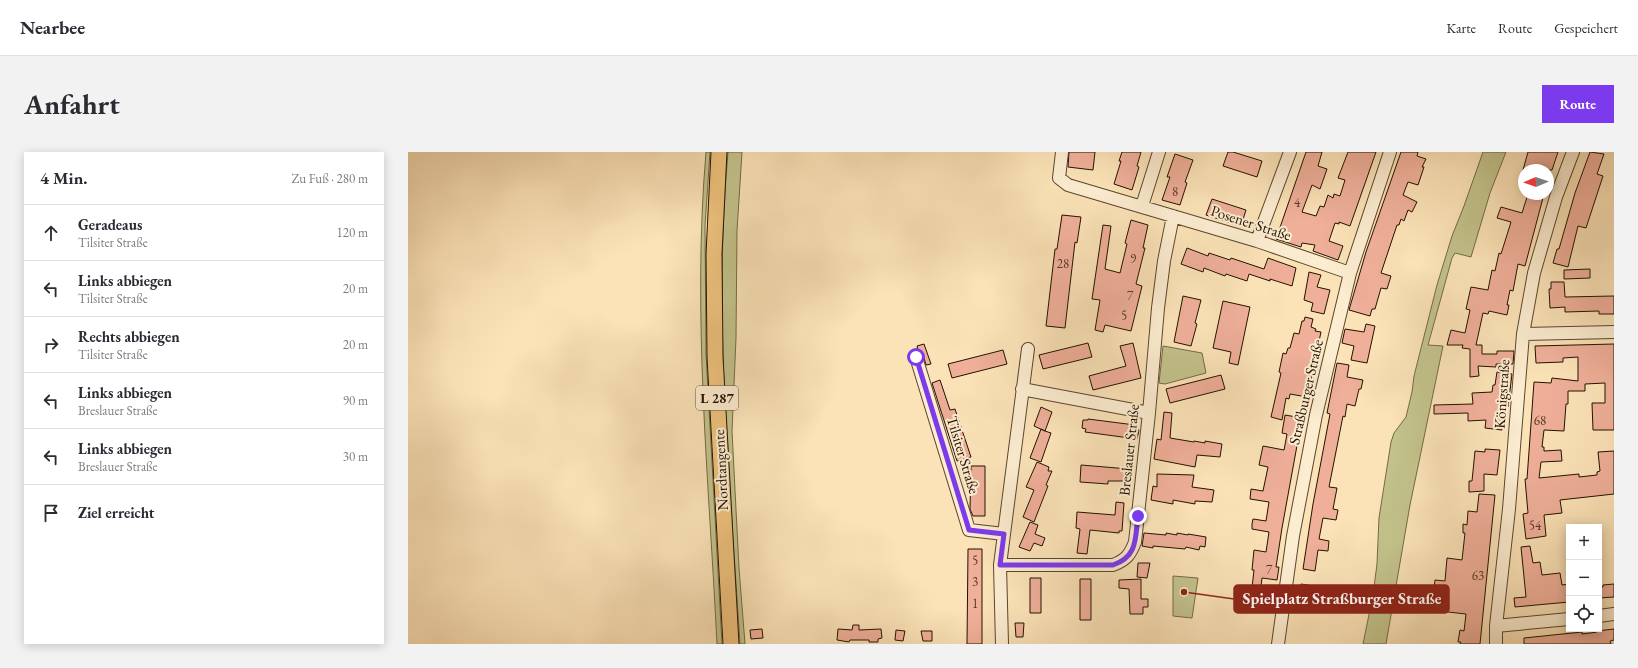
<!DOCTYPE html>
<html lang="de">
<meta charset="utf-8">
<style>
:root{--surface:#fff;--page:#f2f2f3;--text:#2b2b33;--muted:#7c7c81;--line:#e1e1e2;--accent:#7c3aed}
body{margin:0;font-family:"EB Garamond",serif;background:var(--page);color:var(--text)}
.controls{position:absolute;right:12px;bottom:12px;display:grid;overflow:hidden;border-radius:0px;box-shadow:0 2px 10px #0003}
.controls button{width:36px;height:36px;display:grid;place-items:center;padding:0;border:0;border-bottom:1px solid var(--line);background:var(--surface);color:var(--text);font:20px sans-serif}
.compass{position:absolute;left:1110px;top:12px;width:36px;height:36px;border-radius:50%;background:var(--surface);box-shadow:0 2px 10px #0003;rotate:268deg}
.stop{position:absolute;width:12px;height:12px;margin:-9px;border:3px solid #7c3aed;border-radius:50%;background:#fff}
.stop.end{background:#7c3aed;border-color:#fff;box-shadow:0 1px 4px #0008}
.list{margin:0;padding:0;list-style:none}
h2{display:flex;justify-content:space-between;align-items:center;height:52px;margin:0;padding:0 16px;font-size:17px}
h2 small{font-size:13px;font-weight:400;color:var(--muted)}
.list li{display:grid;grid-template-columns:26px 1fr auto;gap:12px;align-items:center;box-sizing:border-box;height:56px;padding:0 16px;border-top:1px solid var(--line)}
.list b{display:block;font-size:15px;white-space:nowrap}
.list p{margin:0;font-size:13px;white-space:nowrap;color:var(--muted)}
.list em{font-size:13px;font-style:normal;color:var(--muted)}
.icon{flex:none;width:22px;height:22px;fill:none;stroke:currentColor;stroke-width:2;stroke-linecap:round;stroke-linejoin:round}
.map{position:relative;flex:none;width:1206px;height:492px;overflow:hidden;border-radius:0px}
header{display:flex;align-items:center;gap:24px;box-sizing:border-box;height:56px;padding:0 20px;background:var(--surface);border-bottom:1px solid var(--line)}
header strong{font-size:19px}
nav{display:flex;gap:22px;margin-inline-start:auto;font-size:14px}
.intro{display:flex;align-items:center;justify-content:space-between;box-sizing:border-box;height:96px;padding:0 24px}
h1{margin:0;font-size:28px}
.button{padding:10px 18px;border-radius:0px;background:var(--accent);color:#fff;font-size:14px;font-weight:700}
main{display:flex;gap:24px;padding:0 24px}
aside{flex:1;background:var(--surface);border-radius:0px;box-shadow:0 2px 10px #0003}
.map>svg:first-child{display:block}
.green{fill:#c3c28b;stroke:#736a46}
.building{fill:#efaf99;stroke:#231200}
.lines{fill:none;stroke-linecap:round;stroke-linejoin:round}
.minor-casing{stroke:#59462e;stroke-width:14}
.major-casing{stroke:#231200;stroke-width:17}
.minor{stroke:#fcecd0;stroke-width:12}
.major{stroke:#eec17c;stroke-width:15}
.route{stroke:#7c3aed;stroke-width:5}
.labels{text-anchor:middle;stroke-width:4;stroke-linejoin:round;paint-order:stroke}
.number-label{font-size:13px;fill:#563926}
.shield{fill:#fcecd0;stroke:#64533e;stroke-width:1}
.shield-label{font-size:14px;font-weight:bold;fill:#231200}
.street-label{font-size:15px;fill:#231200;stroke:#fcecd0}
.leader{fill:none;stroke:#8f2418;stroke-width:1.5}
.callout-dot{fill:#8f2418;stroke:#fcecd0;stroke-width:1.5}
.callout{fill:#8f2418;stroke:#8f2418;stroke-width:1.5}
.callout-label{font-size:16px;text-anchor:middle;font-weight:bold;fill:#fff}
</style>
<header>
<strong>Nearbee</strong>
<nav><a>Karte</a><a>Route</a><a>Gespeichert</a></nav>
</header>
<div class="intro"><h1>Anfahrt</h1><a class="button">Route</a></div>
<main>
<aside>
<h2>4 Min.<small>Zu Fuß · 280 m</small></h2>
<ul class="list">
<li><svg class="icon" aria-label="ahead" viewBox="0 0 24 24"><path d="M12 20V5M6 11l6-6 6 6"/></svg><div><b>Geradeaus</b><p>Tilsiter Straße</p></div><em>120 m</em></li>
<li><svg class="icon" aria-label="left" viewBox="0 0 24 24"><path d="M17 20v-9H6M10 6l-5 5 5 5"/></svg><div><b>Links abbiegen</b><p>Tilsiter Straße</p></div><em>20 m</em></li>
<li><svg class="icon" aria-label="right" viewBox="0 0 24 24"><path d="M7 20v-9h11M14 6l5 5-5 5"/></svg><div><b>Rechts abbiegen</b><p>Tilsiter Straße</p></div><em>20 m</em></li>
<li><svg class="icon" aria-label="left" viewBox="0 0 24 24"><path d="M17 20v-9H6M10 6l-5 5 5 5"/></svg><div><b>Links abbiegen</b><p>Breslauer Straße</p></div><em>90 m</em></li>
<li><svg class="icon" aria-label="left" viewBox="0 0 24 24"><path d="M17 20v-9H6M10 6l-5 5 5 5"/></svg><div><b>Links abbiegen</b><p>Breslauer Straße</p></div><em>30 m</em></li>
<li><svg class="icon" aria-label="arrive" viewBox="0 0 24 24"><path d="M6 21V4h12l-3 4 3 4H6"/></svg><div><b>Ziel erreicht</b></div></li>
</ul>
</aside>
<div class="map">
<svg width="1206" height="492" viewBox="0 0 1206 492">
<rect width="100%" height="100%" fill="#fbe2b7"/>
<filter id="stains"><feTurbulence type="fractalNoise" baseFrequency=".005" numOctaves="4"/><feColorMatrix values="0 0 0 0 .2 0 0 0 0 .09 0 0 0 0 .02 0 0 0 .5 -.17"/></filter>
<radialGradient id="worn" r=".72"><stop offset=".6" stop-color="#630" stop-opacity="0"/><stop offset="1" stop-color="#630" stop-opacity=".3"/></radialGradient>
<!-- green -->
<path class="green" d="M298,0H302L297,74L298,202L314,492H309C301,329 284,164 298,0Z
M320,0H334L329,79L328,186L324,279L331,416L337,492H332C322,329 305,164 320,0Z
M1075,0H1098L1082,41L1063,105L1047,101L1044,106L1020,193L1035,194L1002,353L978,492H955L965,443L969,412L971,366L983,290L986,281L998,265L1004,240L1006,224L1029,133L1044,84L1056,54Z
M755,194L794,201L798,221L757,232L751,231Z
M765,424L790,426L784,466L765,464Z"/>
<!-- building -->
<path class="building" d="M661,0H687L685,18L660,15Z
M714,0H733L729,14L731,15L724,38L706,32L713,9H711Z
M820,0H825L854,9L849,25L815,14Z
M898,0H914L910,14L919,17L912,37L904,33L894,60L908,64L912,54L916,55L920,43L925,46L926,42L932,44L937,28L930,26L940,0H968L942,74L931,70V72L927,71L921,89L935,94L930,108L905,99L907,93L894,91L893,95L868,87Z
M993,0H1010L1009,4L1018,7L1014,15H1016L1010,33L1000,30L995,43L1009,50L1004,60L1000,58L996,69L993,67L991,73H989L973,121L983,124L979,137L973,136L967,157H964L962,164L941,158L958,100Z
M1120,0H1150L1144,18H1115Z
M1182,0L1196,2L1189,22L1195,24L1178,76L1170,74L1160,115L1145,111L1149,97H1151L1167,41Z
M767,2L785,8L777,30L779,31L772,53L754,48L762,25H759Z
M1120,42H1136L1117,114L1110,112L1105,139L1102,138L1099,153H1101L1099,163L1081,159L1080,162L1075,161L1068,193H1074V202H1089V199H1106L1105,212H1088V215L1070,214L1071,224L1062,225V197L1054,196L1055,193H1039L1043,178L1057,181L1062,158L1058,157L1063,135L1080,138L1084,118L1087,119L1091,101L1093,102L1103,70L1089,66L1093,55L1114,61Z
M804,47L838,58L833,74L798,63Z
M654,63L673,65L669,91L667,90L657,176L638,174L647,97H649Z
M723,68L740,73L735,96H737L728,132L734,134L723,179L697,173L695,180L687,178L692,148L684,147L695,73L703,74L697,117L712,121L719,92L717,91Z
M779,96L800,104L801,101L822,108L823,106L856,117L860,106L888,116L884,134L862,127V129L841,122L839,129L818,122L817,124L796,116L795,120L773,112Z
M1182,117V126L1156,127V118Z
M901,120L913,123L909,135L922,138L916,162L903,159L905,151L896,148Z
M1143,130H1156L1157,145L1206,144V162H1191V159L1157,160V155L1142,156L1141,137H1143Z
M775,144L793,148L787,171L789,172L783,194L766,190Z
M815,149L842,155L830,213L821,211L823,200L805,196Z
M897,165L905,167L903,175L908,177L907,179L913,180L899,245L882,242L881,247L878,246L874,268L863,265L873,221L871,220L875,201L878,202L880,196H882L886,181L891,182L894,169H896Z
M958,172L967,174L959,211L943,208L946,194L934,191L937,177L956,180Z
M680,191L684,205L635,217L631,203Z
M725,191L733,226L685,238L681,224L718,214L712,194Z
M516,192L523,212L518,213L515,202L510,198L509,194Z
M1206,192V278H1185L1184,251H1197V231L1177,232V239H1160V252H1158L1156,279L1136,278L1134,295H1136V299L1153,298L1154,309L1133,310L1131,326L1171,322V325L1189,323V320L1192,319L1190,300L1206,299V342L1152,348L1154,361L1136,363L1138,384L1118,387L1115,362L1120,361L1117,327H1119L1126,230L1143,231L1144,226L1170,229V205L1155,206V210L1128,211L1127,194Z
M595,198L599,212L544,226L540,212Z
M929,211L941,213L939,225L955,228L953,237H951L947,254L939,252L937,265L935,264L921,335L929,336L925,357L930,358L928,368L915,366L911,387L921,389L920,399L910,398L907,419L895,417L905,352L922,262L919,261Z
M1089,220L1104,222L1100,255H1096L1094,278L1077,276L1078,268L1060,269V261L1026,262V253L1065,252L1064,241L1084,240L1085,233H1087Z
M813,223L817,237L762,251L758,237Z
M532,228L542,258L547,257L563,305L549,309L524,231Z
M633,255L644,260L637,279L643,281L633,310L622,306L633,277L637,279L626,274Z
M756,260L764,261L762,286L786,290V289L797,291V289L814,292L812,305L789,303L787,315L746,307L749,287L753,288Z
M877,263L894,266L874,376L868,415H871L869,428L854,426L852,442L867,444L865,457L842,454L846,418H844L846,398L858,400L861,380L844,377V372L845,367L858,369L861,350L842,347L843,337L855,339L860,315L851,313L855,294L876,298L879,282L874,281Z
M680,267L727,273L726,277L731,278L729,287L677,280L678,277L674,276L675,268H680Z
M1077,297L1092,298L1089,323L1076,322V339L1061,340V329H1064L1067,299L1077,300Z
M629,310L641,315L640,319H644L638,333L640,334L626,370L615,365L626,338L618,335Z
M673,313L721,317L719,329H700V332L672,330Z
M563,314H577V364H565L562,357Z
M749,322L786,323L784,335L806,338L804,350L787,349V352L765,348V352L743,348L745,334L749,335Z
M1071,342L1087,343L1072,492H1052L1053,490H1050L1052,478L1056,479L1058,462L1031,459L1033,437L1026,436L1027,428L1037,429L1039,406L1054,408L1057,381H1055V372L1059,373L1060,359L1069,360Z
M708,350L716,351L714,379H711V381L682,378L679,402L669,401L672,377L668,376L669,360L707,363Z
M622,370L630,373L627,382L637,386L634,394L626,391L622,399L611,395Z
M736,381L758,383V381L769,383V381L780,383V382L798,385L797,395L792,394L791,398L778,395L777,397L745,394V396L734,394Z
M1122,394L1125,411L1132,410L1134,423L1152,421L1154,433L1161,432V450L1107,455L1106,446L1118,445L1113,395Z
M560,397H574V492H559Z
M730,411H742L739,426L729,425Z
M622,426H633V461H622Z
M672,427H683V468H672Z
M733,427V447H740V455H735V462H722L721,437L711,436V428Z
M893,432L912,435L910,446L903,445L902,447L891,445Z
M1206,432V445L1191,446V435H1195V433Z
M607,471H616L615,485H608Z
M445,473H451V478L473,477L474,486L470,487V490H461V488H442L441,490L429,488L430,477L444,478Z
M354,477L355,486L343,487L342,478Z
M1206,477V488L1202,489L1203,492H1116V486L1174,480V482L1182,481L1189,480V479Z
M488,478L497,479L495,489L487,488Z
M513,479H524V489H515Z"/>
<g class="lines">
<!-- minor casing -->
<g class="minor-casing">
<path id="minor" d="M654,0L651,26L660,33L849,89L942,121
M734,54L751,0
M849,89L882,0
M1115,182L1206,180
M508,205L561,378L596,382
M614,237L741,261
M592,413H705C718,408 722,403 727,390L741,261L750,156L756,109L765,64
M1191,464L1206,462
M1088,474L1161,467
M594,492L592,413L620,197
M870,492L885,384L908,263L942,121L982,0
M1088,492V474L1101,357L1115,182L1126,121L1148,45L1165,0"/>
</g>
<!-- major casing -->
<g class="major-casing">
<path id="major" d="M311,0L306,102L307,205L323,492"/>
</g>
<!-- minor -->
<use href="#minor" class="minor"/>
<!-- major -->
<use href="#major" class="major"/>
</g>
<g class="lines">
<!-- route -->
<path class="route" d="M508,205L561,378L596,382L592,413H705C730,404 727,387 730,364"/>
</g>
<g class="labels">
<!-- number labels -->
<g class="number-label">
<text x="767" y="44">8</text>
<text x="889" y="55">4</text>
<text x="725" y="111">9</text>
<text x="655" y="116">28</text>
<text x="722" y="148">7</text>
<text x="716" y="168">5</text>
<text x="1132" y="273">68</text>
<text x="1127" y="378">54</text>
<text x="567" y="413">5</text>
<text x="861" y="422">7</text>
<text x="1070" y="428">63</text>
<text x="567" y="434">3</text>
<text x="567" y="456">1</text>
</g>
<!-- shield labels -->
<rect class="shield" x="288" y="234" width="42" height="24" rx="3"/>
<g class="shield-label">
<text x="309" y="251">L 287</text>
</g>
<!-- street labels -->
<g class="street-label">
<text transform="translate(843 71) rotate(18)" y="5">Posener Straße</text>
<text transform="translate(898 240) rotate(-77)" y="5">Straßburger Straße</text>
<text transform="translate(1094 242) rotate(-86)" y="5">Königstraße</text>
<text transform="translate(721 298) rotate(-84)" y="5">Breslauer Straße</text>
<text transform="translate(555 303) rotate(73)" y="5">Tilsiter Straße</text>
<text transform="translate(313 318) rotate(-93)" y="5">Nordtangente</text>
</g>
</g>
<!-- callouts -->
<path class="leader" d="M776 440L826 447"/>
<circle class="callout-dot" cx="776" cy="440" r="4"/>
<rect class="callout" x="826" y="433" width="215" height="28" rx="4"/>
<g class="callout-label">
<text x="934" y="452">Spielplatz Straßburger Straße</text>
</g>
<rect width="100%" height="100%" filter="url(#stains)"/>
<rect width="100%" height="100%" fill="url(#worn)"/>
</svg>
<div class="controls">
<button>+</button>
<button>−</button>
<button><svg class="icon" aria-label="locate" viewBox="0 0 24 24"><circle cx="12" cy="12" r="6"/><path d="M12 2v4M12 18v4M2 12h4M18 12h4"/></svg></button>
</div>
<svg class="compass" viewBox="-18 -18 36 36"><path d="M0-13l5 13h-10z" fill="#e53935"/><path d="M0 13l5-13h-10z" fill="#7c7c81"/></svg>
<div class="stop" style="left:508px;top:205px"></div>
<div class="stop end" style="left:730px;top:364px"></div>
</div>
</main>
